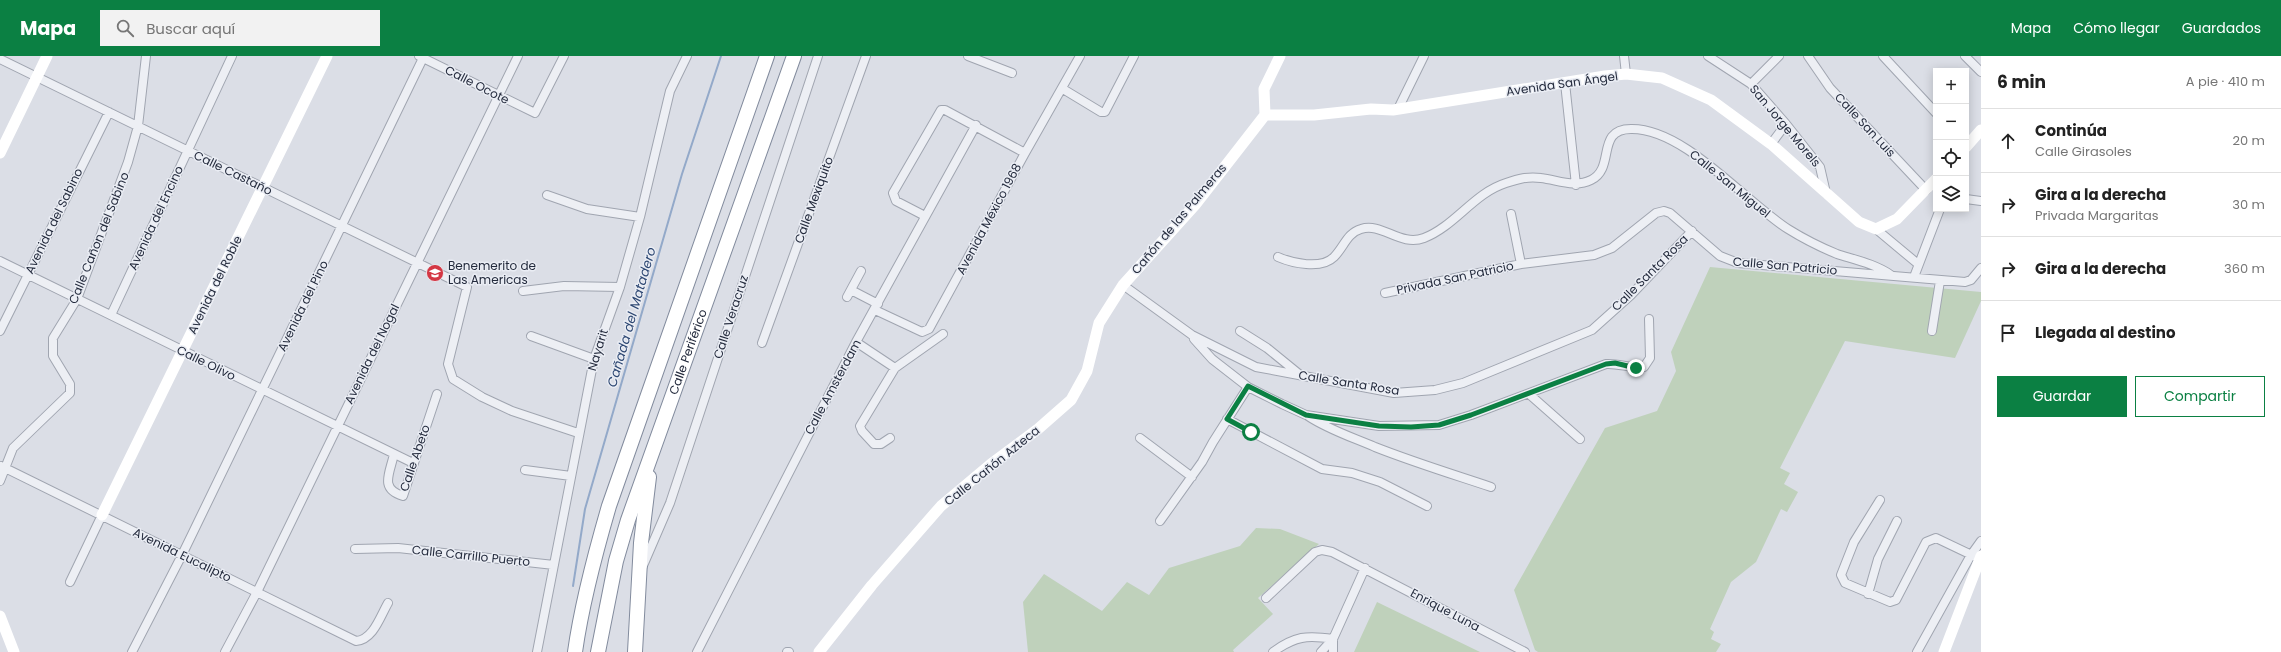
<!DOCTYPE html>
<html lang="es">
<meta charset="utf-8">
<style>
:root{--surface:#fff;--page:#f2f2f2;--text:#222;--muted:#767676;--line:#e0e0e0;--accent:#0b8043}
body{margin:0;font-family:Poppins,sans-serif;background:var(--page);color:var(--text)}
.controls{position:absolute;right:12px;top:12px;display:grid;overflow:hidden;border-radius:0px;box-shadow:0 2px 10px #0003}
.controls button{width:36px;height:36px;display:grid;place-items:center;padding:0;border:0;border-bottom:1px solid var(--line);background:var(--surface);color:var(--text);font:20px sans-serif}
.stop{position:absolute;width:12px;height:12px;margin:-9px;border:3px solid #0b8043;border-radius:50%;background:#fff}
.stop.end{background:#0b8043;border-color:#fff;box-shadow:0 1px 4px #0008}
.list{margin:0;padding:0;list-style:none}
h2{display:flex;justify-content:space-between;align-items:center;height:52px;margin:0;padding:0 16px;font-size:17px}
h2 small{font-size:13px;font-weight:400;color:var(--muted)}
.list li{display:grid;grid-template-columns:26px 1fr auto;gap:12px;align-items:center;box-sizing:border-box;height:64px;padding:0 16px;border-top:1px solid var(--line)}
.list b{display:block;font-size:15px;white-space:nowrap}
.list p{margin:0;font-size:13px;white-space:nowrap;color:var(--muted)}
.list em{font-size:13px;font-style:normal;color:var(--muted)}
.actions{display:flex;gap:8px;padding:12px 16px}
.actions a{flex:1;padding:9px 0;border:1px solid var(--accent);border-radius:0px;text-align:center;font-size:14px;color:var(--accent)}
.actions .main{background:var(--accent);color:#fff}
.icon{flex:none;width:22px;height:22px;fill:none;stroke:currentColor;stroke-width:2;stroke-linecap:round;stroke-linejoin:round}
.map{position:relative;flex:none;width:1981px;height:596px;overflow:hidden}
header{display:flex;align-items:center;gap:24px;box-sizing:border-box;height:56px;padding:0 20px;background:var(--accent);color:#fff}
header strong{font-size:19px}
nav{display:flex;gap:22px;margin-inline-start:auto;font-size:14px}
.search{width:280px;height:36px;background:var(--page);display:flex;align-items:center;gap:10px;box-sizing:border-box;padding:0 14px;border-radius:0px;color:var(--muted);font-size:15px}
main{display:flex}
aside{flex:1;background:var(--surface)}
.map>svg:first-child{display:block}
.green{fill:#bfd1bb}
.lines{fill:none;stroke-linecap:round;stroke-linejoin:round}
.stream{stroke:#93a9c9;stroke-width:2}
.street-casing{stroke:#a0a5b0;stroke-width:10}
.highway-casing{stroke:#828b9d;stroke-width:16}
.street{stroke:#edeff4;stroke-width:8}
.secondary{stroke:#fff;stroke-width:11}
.highway{stroke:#fff;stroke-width:14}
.route{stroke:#0b8043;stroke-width:5}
.labels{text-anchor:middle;stroke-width:3;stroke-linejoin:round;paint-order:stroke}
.street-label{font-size:12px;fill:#242b3d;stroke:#eaedf4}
.poi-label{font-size:12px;fill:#242b3d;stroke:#eaedf4;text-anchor:start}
.water-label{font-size:13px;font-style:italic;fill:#2d4772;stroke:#eaedf4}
</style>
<header>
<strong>Mapa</strong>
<div class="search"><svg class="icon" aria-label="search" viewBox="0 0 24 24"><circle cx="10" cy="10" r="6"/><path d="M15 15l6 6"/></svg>Buscar aquí</div>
<nav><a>Mapa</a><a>Cómo llegar</a><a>Guardados</a></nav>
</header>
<main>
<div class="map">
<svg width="1981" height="596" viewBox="0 0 1981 596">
<rect width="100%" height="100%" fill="#dbdee6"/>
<!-- green -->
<path class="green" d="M1710,211L1981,236V245L1955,302L1845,285L1780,412L1790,417L1784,428L1798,436L1787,456L1781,453L1756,506L1731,526L1710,573L1714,576L1711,583L1721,588L1716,596H1538L1535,594L1514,534L1605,372L1657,355L1676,315L1671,296Z
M1256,472L1280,473L1319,488L1258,542L1273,558L1233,594L1234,596H1028L1023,546L1044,518L1102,555L1127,526L1149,539L1169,512L1240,490Z
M1377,546L1480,596H1354Z"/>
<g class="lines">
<!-- stream -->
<path class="stream" d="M573,530L585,453L682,118L721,0"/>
<!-- street casing -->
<g class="street-casing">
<path id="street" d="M419,0L535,57L564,0
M968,0L1012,17
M1624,0L1626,18
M1708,0L1751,28L1786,68L1820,111L1826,137
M1808,0L1830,32L1926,134
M1883,0L1936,57
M1965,0L1981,16
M0,3L467,231L448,308L453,323L482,341L512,355L578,377
M1565,27L1576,129
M1751,28L1779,0
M1063,33L1101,56H1105L1134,0
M1398,53L1424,0
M1771,88L1786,68
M547,139L587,153L640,161
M1966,143L1981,145
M1511,158L1521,208
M925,160L896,145L893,137L941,54H945L1025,97
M1876,173L1918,208
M1278,201C1292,207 1321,214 1334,201C1344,191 1347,177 1361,173C1382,166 1400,191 1424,182C1455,170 1474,137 1506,127C1518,123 1528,120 1541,122C1558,124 1575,132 1591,124C1616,112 1595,73 1631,73C1684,72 1744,145 1788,173C1804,183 1820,191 1837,198C1856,204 1875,208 1891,219
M0,205L413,407
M1914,221L1940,153
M1123,229L1192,279L1256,311L1394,337L1435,334L1463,327L1592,274L1631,239L1692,175
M851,234L878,248
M523,235L564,230L620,231
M1385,237L1521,208L1594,199L1612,192L1656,157L1664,155L1670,157L1720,200L1738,207L1965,226L1971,224L1981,212
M847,241L861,215
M875,254L922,276L929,273L1025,97L1080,0
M111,259L232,0
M0,275L109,56
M1240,275L1267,292L1299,318
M1932,275L1940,225
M531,280L594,303
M1194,283L1212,303L1248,331L1282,348L1306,359L1379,370L1439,369L1471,359L1606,308C1619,307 1631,313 1644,311L1650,302L1649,263
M856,286L895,312
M762,287L866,0
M1529,338L1580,383
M1308,360C1329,374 1352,381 1375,391C1413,406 1452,418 1491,431
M1227,363L1322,413L1352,417L1380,426L1427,450
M890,382L881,388H874L862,375L860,370L895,312L943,278
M1140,382L1192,421
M394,398C390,417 379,433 403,440L437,338
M1,410L356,585C373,584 380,561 388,547
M525,414L571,420
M0,425L13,392L70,337V328L53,300V282L77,243L128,106L138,70L146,0
M1880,444L1854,486L1841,519L1845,527L1890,546L1896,544L1926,486L1936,482L1980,503
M1160,465L1202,406L1213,386L1248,331
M355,493L398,492L554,509
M642,512L670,447L818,0
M70,526L102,459
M1868,538L1878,503L1897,465
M1266,542L1315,496L1322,494L1332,496L1525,596
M132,596L182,499L424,0
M225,596L257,536L518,0
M537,596L594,303L620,231L640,161L670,35L687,0
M697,596L856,286L976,69
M787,596H789
M1273,596C1295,580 1307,579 1333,583V596
M1321,596L1333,583L1365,512
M1917,596L1971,499L1981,485"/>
</g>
<!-- highway casing -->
<g class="highway-casing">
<g id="highway">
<path d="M575,596C582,546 595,498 609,450L767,0"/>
<path id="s1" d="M598,596L616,505L628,464L794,0"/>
<path d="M635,596L641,487L649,421"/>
</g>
</g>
<!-- street -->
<use href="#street" class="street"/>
<!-- secondary -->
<path class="secondary" d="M1265,59H1314L1371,53L1393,54L1605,20L1626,18L1662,22L1711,44L1771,88L1859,166L1876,173L1897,163L1936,123
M1265,59L1264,33L1280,0
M1966,91L1981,74
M0,97L47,0
M102,459L327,0
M0,560L14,596
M819,596L872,529L941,450L991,408L1038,373L1071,344L1087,315L1099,267L1123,229L1195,149L1265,59
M1944,596L1981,500"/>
<!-- highway -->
<use href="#highway" class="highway"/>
</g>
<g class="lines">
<!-- route -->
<path class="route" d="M1251,376L1227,363L1248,330L1306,359L1379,370L1411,371L1439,369L1471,359L1606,308L1615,307L1636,312"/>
</g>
<!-- icons -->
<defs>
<g id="school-disc" transform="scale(0.9)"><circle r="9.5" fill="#d43744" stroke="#eaedf4"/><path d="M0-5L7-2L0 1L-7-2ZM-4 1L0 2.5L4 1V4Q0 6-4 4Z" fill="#fff"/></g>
</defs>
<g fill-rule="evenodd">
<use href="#school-disc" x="435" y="217"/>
</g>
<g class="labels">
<!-- street labels -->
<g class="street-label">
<text transform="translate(1562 28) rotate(-8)" y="4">Avenida San Ángel</text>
<text transform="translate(477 29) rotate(27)" y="4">Calle Ocote</text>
<text transform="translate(1865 69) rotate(47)" y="4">Calle San Luis</text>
<text transform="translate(1785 70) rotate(50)" y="4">San Jorge Morels</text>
<text transform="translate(233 117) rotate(26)" y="4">Calle Castaño</text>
<text transform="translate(1730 128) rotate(39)" y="4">Calle San Miguel</text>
<text transform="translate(814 144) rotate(-70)" y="4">Calle Mexiquito</text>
<text transform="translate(156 162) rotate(-65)" y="4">Avenida del Encino</text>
<text transform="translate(989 163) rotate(-62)" y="4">Avenida México 1968</text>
<text transform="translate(1179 163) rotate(-50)" y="4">Cañón de las Palmeras</text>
<text transform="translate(54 165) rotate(-64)" y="4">Avenida del Sabino</text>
<text transform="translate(99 182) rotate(-68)" y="4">Calle Cañon del Sabino</text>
<text transform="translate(1785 210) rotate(5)" y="4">Calle San Patricio</text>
<text transform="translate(1650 217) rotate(-45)" y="4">Calle Santa Rosa</text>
<text transform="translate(1455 222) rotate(-12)" y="4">Privada San Patricio</text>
<text transform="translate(215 229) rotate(-64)" y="4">Avenida del Roble</text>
<text transform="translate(303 250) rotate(-64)" y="4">Avenida del Pino</text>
<text transform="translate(731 261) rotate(-72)" y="4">Calle Veracruz</text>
<text transform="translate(598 294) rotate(-73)" y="4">Nayarit</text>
<text dy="4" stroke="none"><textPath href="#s1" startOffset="314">Calle Periférico</textPath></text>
<text transform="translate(372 298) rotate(-64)" y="4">Avenida del Nogal</text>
<text transform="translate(206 307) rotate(26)" y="4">Calle Olivo</text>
<text transform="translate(1349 327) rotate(9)" y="4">Calle Santa Rosa</text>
<text transform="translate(833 331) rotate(-62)" y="4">Calle Amsterdam</text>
<text transform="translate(415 402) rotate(-71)" y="4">Calle Abeto</text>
<text transform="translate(992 410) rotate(-39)" y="4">Calle Cañón Azteca</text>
<text transform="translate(182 499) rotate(26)" y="4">Avenida Eucalipto</text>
<text transform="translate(471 500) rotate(6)" y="4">Calle Carrillo Puerto</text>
<text transform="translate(1445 554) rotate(28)" y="4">Enrique Luna</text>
</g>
<!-- poi labels -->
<g class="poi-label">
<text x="448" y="214">Benemerito de<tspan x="448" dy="14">Las Americas</tspan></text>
</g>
<!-- water labels -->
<g class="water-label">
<text transform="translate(631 261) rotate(-74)" y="5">Cañada del Matadero</text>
</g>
</g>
</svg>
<div class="controls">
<button>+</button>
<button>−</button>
<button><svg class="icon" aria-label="locate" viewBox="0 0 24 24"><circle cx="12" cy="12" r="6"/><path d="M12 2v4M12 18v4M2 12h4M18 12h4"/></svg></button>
<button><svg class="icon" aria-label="layers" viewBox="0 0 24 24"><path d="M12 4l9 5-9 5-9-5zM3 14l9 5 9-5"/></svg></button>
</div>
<div class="stop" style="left:1251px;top:376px"></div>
<div class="stop end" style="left:1636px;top:312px"></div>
</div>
<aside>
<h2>6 min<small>A pie · 410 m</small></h2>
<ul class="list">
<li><svg class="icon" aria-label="ahead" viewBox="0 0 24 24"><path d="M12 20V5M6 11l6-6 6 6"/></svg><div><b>Continúa</b><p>Calle Girasoles</p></div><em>20 m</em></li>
<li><svg class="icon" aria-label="right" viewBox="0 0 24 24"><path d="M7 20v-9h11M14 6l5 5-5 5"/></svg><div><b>Gira a la derecha</b><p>Privada Margaritas</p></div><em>30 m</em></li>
<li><svg class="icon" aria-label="right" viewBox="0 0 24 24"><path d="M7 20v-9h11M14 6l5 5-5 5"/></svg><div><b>Gira a la derecha</b></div><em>360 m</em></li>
<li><svg class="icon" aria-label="arrive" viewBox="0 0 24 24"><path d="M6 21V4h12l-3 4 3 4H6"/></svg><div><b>Llegada al destino</b></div></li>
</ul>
<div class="actions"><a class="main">Guardar</a><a>Compartir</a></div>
</aside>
</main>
